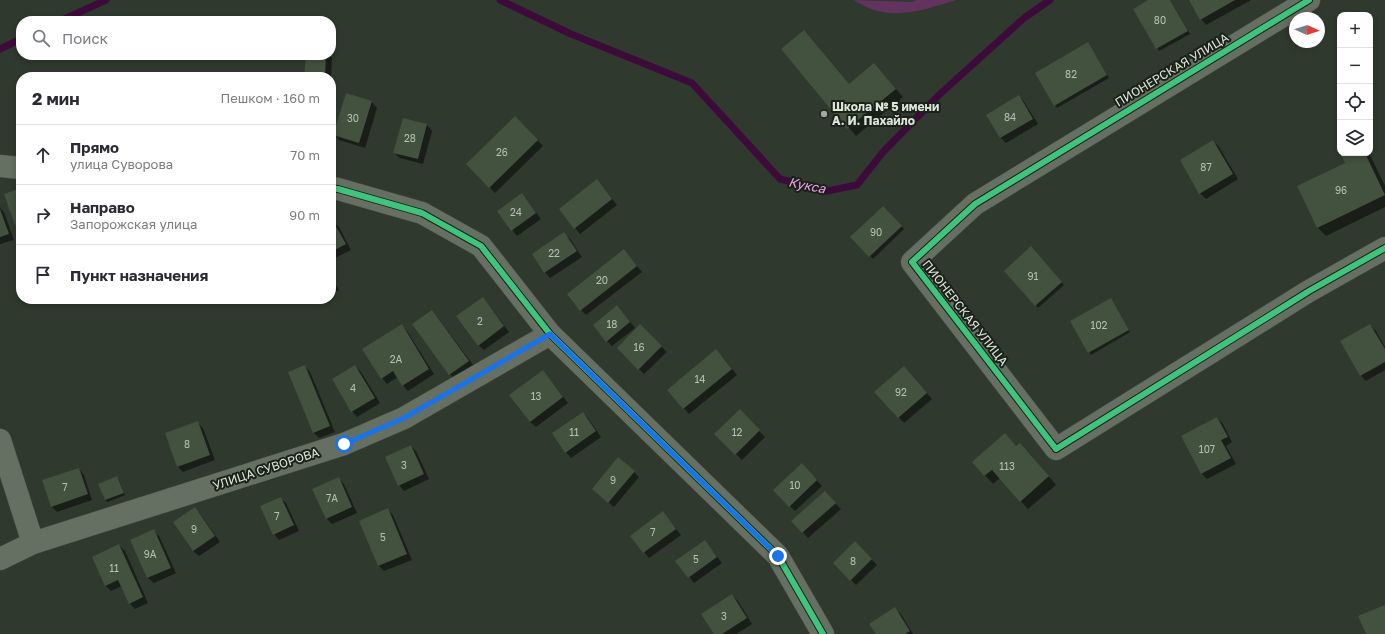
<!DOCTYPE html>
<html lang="ru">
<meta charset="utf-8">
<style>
:root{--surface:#fff;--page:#f2f2f3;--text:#2b2b33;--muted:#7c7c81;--line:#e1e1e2}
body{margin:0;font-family:"Golos Text",sans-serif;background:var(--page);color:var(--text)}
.controls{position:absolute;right:12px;top:12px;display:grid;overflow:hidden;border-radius:8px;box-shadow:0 2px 6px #0003}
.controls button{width:36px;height:36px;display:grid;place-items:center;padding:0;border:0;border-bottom:1px solid var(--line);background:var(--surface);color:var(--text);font:20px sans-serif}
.compass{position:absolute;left:1289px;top:12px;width:36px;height:36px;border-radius:50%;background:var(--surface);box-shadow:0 2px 6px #0003;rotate:93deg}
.stop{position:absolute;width:12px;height:12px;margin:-9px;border:3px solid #1a73e8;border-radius:50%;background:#fff}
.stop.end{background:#1a73e8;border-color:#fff;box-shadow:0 1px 4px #0008}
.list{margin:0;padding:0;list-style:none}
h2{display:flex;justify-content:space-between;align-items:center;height:52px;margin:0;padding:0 16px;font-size:17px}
h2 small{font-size:13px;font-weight:400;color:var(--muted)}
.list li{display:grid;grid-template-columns:26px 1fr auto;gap:12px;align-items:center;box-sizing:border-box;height:60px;padding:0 16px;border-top:1px solid var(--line)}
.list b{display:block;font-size:15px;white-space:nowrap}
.list p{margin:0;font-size:13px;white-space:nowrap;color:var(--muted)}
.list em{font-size:13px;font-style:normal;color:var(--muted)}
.icon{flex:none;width:22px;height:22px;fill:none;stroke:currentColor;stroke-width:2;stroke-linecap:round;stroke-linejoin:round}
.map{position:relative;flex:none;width:1385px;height:634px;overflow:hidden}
.search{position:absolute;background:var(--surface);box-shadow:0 2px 6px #0003;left:16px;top:16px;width:320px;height:44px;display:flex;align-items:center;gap:10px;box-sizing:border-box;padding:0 14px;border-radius:16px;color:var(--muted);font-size:15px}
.panel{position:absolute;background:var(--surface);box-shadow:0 2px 6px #0003;left:16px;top:72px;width:320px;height:232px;border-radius:16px}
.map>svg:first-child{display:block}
.garden{fill:#61335e}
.shadow{fill:#0007}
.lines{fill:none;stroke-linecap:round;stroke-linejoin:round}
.stream{stroke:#3d0b3a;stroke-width:7}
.building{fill:#43513f}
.street-casing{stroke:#4d544a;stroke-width:23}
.street{stroke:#657062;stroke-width:22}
.cycleway-casing{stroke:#1b2119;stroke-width:8}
.cycleway{stroke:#40c37c;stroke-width:6}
.route{stroke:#1a73e8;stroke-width:5}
.poi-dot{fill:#a0a99e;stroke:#1b2119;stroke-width:1.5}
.labels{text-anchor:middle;stroke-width:4;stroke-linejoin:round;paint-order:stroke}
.number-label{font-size:10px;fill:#b6c1b3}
.street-label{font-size:12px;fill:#dde6da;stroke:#1b2119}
.poi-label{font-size:12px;font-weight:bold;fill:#dde6da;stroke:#1b2119;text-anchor:start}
.water-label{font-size:13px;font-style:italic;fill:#f3a0ea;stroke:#1b2119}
</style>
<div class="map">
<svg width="1385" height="634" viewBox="0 0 1385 634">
<rect width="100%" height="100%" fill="#30392e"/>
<!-- garden -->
<path class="garden" d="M854,0L912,2L917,0H956C921,11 887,23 854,0Z"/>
<!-- shadow -->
<path class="shadow" d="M1149,0H1170L1190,34L1159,51L1134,9Z
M1190,0H1251L1206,25L1201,19Z
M1088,43L1109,78L1057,108L1055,105Z
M783,49L850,85L874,64L903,97L856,136Z
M307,55H329L332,58L331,77H305Z
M346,94L372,102L377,108L365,148L339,140L334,134Z
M1019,96L1024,102L1038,124L1006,143L1001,138L987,115Z
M515,118L543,146L495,193L467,164Z
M427,125L432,131L423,164L400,158L394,153Z
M1213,141L1219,147L1238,179L1206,199L1200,193Z
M1342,153H1369L1385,186V207L1326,236L1318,228L1298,187L1346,163Z
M597,180L617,205L580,234L575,228Z
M21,189V230L16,224Z
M522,194L541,219L517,236L498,211Z
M883,207L904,229L873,259L852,237Z
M0,208L4,212L14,240L0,244Z
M333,222L339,227L351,250L331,260V223Z
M564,234L570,239L582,257L550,278L545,272L533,254Z
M624,250L642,272L586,315L581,310Z
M1034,250L1064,285L1038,308L1036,305Z
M331,276L339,290L331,294Z
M483,298L488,304L509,332L484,350L478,345Z
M313,299H323L317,302Z
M1113,302L1130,332L1091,355L1089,352Z
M432,311L437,317L474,366L455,380L450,374Z
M622,312L635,328L612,346L607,341Z
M1370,325L1376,331L1385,347V370L1366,381L1361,376L1341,342Z
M402,326L407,331L434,374L408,391L403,385L398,377L387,384L382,378Z
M640,326L667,352L644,374L618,348Z
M722,356L737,375L689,414L668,390Z
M305,366L310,372L335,432L319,438L314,433Z
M355,366L361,372L380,403L357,417L352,411Z
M543,371L568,403L536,427L530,422Z
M909,373L932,399L904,423L876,392Z
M740,411L765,437L742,460L716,434Z
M583,413L588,418L601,437L571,458L566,452Z
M1217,418L1223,424L1232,442L1226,446L1236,464L1207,479L1201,473Z
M197,422L203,428L215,460L183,472L178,467Z
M1013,443L1017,447L1028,452L1056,485L1028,509L1000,478L993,484L973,462Z
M411,446L416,451L429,479L404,491L399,485Z
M802,465L822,486L795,511L775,491Z
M79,469L84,475L92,500L57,512L51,506Z
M634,472L639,477L614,507L599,494Z
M117,477L119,480L125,495L108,502L105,500L99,484Z
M338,478L344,484L357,513L332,524L327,519Z
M280,498L286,503L299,531L279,540L274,534Z
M830,498L841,509L808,538L793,521Z
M195,508L200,514L220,542L199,556L193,551Z
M388,510L393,515L412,560L384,571L379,566Z
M663,513L681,535L649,558L631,536Z
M153,531L159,536L176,573L154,583L148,578L131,541Z
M705,541L722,563L694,583L677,561Z
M855,542L877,565L856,585L834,563Z
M119,545L125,551L148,603L135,609L129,603L122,586L111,591L106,586Z
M732,595L738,601L752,624L736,634H715Z
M895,609L901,614L913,634H877Z"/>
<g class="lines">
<!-- stream -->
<path class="stream" d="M500,0L571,34L692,83L780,179L827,191L857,185L883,152L940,94L1024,18L1050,0
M60,21L106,0
M0,49L21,39"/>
</g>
<!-- building -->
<path class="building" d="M1148,0H1170L1188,31L1156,49L1133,9Z
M1189,0H1235L1200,20Z
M804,30L849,84L874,63L896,89L847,129L781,49Z
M1088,42L1107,75L1054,106L1035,73Z
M306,55H326L325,77H304Z
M346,93L372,101L359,143L333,135Z
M1019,95L1033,119L1000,138L986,115Z
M515,116L538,140L489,188L466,164Z
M403,118L427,124L418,159L393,153Z
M1213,140L1233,174L1199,194L1180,160Z
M1340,153H1365L1385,195L1317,228L1297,186L1345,163Z
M597,179L612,199L574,229L559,209Z
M21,188V223L15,225L4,194Z
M522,193L536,213L511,231L497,211Z
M883,206L902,226L869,257L850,237Z
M0,209L9,234L0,237Z
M333,221L346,244L331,252V222Z
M564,232L577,251L544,273L532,254Z
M1031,246L1062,282L1035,306L1004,271Z
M624,249L637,266L580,311L567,294Z
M483,297L504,326L478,346L456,316Z
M1111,298L1129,330L1088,353L1070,321Z
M617,305L630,322L606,342L593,325Z
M432,310L469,361L449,375L412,324Z
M402,324L429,369L402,386L393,371L381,379L362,349Z
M640,324L662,346L638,370L617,348Z
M1370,324L1385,349V362L1360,376L1340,341Z
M716,349L732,369L683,409L667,390Z
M305,365L330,426L313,433L288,372Z
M355,365L375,398L351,412L332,379Z
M904,366L927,393L898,418L874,392Z
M543,370L563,397L530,422L509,395Z
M740,409L760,430L735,455L714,434Z
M583,412L596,431L565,453L552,433Z
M1217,417L1228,437L1221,440L1231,458L1201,474L1181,436Z
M198,421L210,455L177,467L165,433Z
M1005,433L1016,446L1020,443L1049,476L1020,502L992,470L984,476L972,462Z
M411,445L424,474L398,486L385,457Z
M618,457L635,471L608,503L592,489Z
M802,463L817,480L789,507L773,490Z
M79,468L88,494L51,507L42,480Z
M117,476L124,493L105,500L98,484Z
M339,477L352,507L326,519L312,489Z
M825,491L836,503L802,533L791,521Z
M281,497L294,525L273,535L260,506Z
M195,507L215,536L193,551L173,522Z
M388,508L407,554L378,566L359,521Z
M663,511L676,529L643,553L630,536Z
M154,529L171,568L147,578L130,540Z
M705,540L717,557L688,578L675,561Z
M855,541L872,559L850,581L833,563Z
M119,544L143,597L129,604L118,580L105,586L92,557Z
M732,594L747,618L722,634H714L701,614Z
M1385,605V634H1366L1358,616Z
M895,607L910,631L905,634H876L869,624Z"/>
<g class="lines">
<!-- street casing -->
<g class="street-casing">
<path id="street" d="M1309,0L975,204L912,262L1056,449L1309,291L1385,248
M0,166L21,168
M331,188L338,189L422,213L481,246L550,334L778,556L823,634
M0,440L33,543
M0,559L33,543L344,444L404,418L550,334"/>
</g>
<!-- street -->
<use href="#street" class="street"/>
<!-- cycleway casing -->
<g class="cycleway-casing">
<path id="cycleway" d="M1309,0L975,204L912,262L1056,449L1309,291L1385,248
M331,188L338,189L422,213L481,246L550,334L778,556L823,634"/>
</g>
<!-- cycleway -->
<use href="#cycleway" class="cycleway"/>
</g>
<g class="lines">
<!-- route -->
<path class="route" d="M344,444L404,418L550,334L778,556"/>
</g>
<!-- markers -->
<circle class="poi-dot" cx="824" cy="114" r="4"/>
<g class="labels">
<!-- number labels -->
<g class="number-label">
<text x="1160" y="24">80</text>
<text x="1071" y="78">82</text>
<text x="1010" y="121">84</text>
<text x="353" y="122">30</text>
<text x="410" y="142">28</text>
<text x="502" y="156">26</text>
<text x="1206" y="171">87</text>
<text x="1341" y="194">96</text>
<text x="516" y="216">24</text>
<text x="876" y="236">90</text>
<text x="554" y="257">22</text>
<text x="1033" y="280">91</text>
<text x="602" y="284">20</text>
<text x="480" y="325">2</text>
<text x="612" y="328">18</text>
<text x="1099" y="329">102</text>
<text x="639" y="351">16</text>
<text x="396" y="363">2А</text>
<text x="700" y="383">14</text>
<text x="353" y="392">4</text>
<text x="901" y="396">92</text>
<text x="536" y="400">13</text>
<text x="574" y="436">11</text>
<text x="737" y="436">12</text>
<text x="187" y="448">8</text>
<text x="1207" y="453">107</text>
<text x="404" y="469">3</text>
<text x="1007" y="470">113</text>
<text x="613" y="484">9</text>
<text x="795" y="489">10</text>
<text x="65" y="491">7</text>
<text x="332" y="502">7А</text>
<text x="277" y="520">7</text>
<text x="194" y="533">9</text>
<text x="653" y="536">7</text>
<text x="383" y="541">5</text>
<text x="150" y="558">9А</text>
<text x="696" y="563">5</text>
<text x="853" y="565">8</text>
<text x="114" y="572">11</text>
<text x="724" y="620">3</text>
</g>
<!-- street labels -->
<g class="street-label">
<text transform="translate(1172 70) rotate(-31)" y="4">ПИОНЕРСКАЯ УЛИЦА</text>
<text transform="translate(965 313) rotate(52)" y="4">ПИОНЕРСКАЯ УЛИЦА</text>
<text transform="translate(266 469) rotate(-18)" y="4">УЛИЦА СУВОРОВА</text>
</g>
<!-- poi labels -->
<g class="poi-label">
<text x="832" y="111">Школа № 5 имени<tspan x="832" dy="14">А. И. Пахайло</tspan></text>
</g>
<!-- water labels -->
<g class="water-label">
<text transform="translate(807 185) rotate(11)" y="5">Кукса</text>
</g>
</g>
</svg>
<div class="controls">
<button>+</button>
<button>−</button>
<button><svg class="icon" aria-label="locate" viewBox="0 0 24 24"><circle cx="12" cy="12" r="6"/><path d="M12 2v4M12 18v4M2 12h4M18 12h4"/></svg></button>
<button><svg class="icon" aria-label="layers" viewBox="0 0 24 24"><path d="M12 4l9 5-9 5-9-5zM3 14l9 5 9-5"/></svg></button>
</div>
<svg class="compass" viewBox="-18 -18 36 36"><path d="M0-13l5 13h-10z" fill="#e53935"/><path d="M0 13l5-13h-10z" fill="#7c7c81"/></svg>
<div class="stop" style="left:344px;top:444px"></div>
<div class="stop end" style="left:778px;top:556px"></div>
<div class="search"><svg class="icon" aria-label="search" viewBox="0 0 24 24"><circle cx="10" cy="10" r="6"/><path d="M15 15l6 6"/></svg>Поиск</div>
<section class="panel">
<h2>2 мин<small>Пешком · 160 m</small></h2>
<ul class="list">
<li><svg class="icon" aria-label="ahead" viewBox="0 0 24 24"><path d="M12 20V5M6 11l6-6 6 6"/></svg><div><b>Прямо</b><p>улица Суворова</p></div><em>70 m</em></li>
<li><svg class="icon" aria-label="right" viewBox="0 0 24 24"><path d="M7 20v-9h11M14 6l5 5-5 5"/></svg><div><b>Направо</b><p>Запорожская улица</p></div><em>90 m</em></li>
<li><svg class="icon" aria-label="arrive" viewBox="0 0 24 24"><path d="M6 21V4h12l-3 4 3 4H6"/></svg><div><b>Пункт назначения</b></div></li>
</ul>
</section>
</div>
